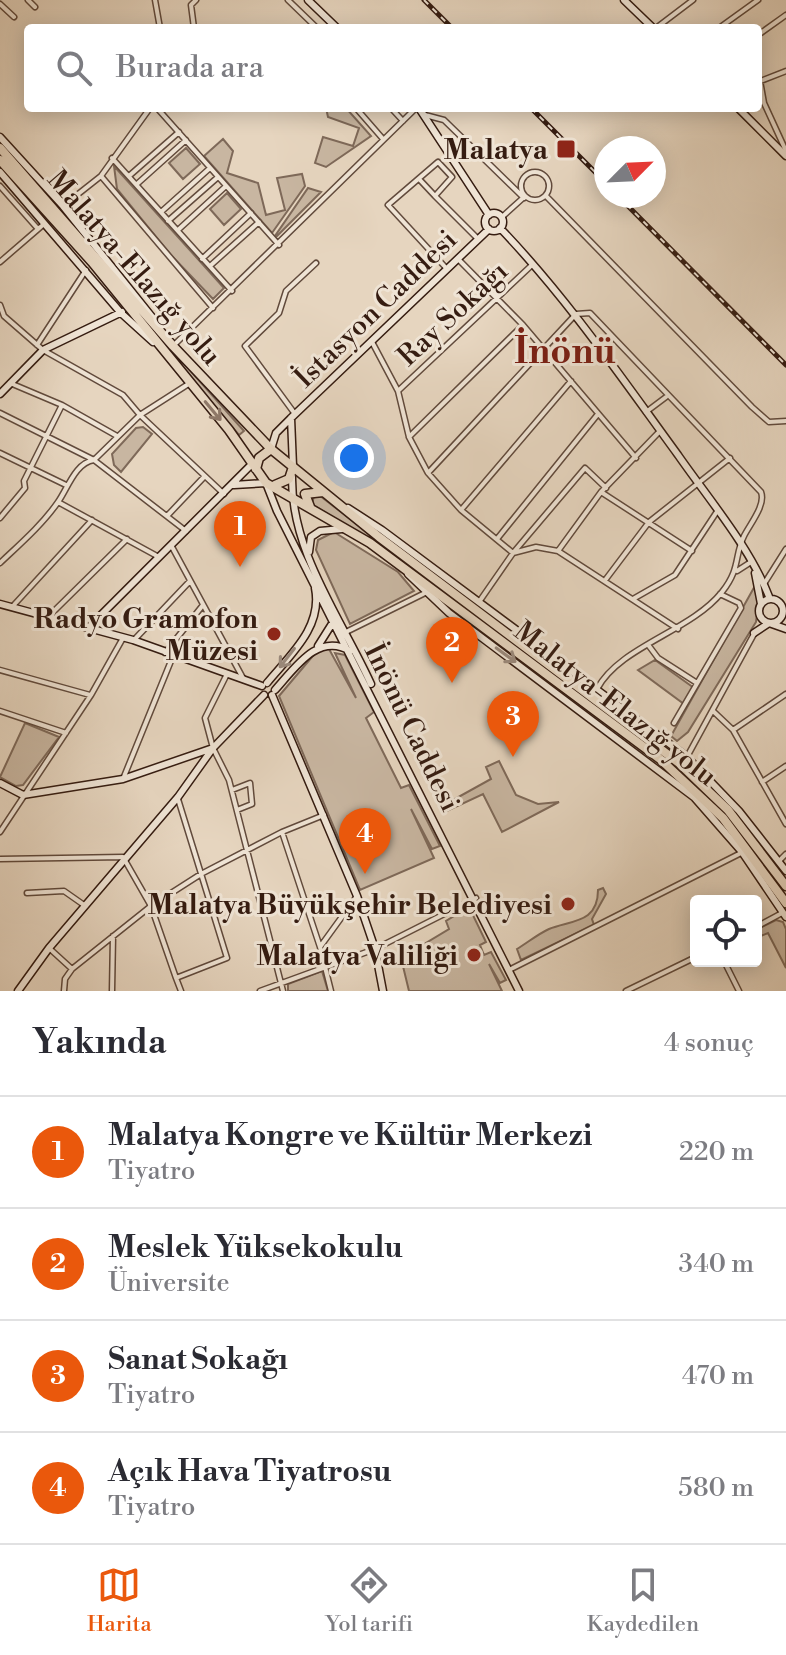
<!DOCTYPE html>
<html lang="tr">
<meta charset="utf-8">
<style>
:root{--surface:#fff;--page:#f7f7f7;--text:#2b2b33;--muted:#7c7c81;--line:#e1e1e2;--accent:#ea580c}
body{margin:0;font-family:"Libre Bodoni",serif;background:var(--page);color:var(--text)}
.controls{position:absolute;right:24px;bottom:24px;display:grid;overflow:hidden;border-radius:8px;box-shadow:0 4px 20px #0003}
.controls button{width:72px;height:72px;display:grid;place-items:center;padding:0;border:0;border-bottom:2px solid var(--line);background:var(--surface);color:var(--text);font:40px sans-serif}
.compass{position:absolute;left:594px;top:136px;width:72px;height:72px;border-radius:50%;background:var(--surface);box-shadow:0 4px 20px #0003;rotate:66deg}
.you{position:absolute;left:354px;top:458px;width:28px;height:28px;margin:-20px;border:6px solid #fff;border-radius:50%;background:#1a73e8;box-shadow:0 0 0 12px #1a73e833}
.badge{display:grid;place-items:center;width:52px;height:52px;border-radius:50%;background:var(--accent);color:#fff;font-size:26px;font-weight:700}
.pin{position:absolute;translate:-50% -66px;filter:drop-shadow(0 2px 4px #0008)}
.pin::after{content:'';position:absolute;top:42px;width:28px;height:24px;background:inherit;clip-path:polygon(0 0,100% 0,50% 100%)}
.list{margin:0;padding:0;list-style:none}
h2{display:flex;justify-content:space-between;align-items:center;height:104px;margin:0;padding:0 32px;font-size:34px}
h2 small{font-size:26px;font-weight:400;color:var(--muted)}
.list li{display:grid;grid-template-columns:52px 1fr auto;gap:24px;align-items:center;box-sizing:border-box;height:112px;padding:0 32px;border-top:2px solid var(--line)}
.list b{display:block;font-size:30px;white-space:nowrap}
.list p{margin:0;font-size:26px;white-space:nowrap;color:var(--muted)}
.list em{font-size:26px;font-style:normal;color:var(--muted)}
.icon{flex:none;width:44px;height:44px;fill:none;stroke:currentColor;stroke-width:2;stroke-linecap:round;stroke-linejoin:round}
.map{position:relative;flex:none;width:786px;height:991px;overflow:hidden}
.search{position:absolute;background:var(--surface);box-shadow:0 4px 20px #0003;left:24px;right:24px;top:24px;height:88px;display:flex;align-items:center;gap:20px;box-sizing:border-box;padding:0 28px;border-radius:8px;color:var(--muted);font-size:30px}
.sheet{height:552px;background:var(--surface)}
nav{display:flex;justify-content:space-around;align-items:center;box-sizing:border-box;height:112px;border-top:2px solid var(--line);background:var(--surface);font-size:22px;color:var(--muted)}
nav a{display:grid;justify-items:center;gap:4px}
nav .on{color:var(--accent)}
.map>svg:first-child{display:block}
.green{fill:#c8b6a1;stroke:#7e6959;stroke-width:2}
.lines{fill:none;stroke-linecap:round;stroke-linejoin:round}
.street-casing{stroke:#614a3c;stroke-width:7}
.secondary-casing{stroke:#351c11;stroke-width:9}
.highway-casing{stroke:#351c11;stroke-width:11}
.street{stroke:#efe4d5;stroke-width:4}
.secondary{stroke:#efe4d5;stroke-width:6}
.highway{stroke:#e6d5bf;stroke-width:8}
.rail-casing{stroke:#351c11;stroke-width:5}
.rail{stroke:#efe4d5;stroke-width:2;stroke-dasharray:6;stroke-linecap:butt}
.oneway{stroke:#8e7868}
.oneway2{stroke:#9b8a7d}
.poi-dot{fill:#8f2418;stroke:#efe4d5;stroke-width:3}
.labels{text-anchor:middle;stroke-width:6;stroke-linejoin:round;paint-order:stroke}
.poi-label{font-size:28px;font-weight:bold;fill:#351c11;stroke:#efe4d5;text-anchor:end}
.street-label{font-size:28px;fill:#351c11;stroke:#efe4d5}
.district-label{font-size:36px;font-weight:bold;fill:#7a1f14;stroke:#efe4d5}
</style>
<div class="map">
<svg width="786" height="991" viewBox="0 0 786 991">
<rect width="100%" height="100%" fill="#e6d5bf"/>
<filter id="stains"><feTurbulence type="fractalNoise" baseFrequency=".0025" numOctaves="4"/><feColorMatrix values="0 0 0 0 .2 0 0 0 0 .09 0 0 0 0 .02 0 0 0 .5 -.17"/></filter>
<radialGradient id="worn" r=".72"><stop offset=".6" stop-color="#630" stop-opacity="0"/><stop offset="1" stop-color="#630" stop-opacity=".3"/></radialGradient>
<!-- green -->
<path class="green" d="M326,108H346L371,136L326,167L315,163L323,137L353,146L359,128L328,117Z
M223,139L233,151L227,173L258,183L266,215L285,210L277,178L302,174L305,186L272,233L204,156Z
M186,148L200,164L183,179L169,163Z
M114,166L224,288L213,299L170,254L117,189Z
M308,188L321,192L276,237L275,236Z
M227,193L241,209L224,225L210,209Z
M139,313L244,431L239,435L136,316Z
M143,427L152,434L121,472L114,465L112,454L136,428Z
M315,492L470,611L469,613L367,539L312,504Z
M334,532L398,572L414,591L350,624L316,550L318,540Z
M756,584L759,597L756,622L688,732L677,741L671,736Z
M329,649L356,698L335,653L345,655L374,712L366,718L401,788L409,785L440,846L432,849L411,809L434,858L360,890L279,696L317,651Z
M655,660L694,688L684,704L638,670Z
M25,723L59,737L23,785L16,786L0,777Z
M499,761L516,795L538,804L559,802L502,832L483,794L447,811L444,805L491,779L486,767Z
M603,888L606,894L592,919L594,925L521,960L517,949C527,943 538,934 549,929C570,920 598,924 598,890Z
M469,907L486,942L480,945L484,955L491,952L506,980L500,983L489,964L502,991H409L401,958L449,929L446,921Z
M776,920L783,922L786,929V968L768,933L756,938V930Z
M322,971L328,991H288V984Z"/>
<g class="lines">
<!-- street casing -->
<g class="street-casing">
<path id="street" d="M28,0L35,7
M155,0L160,28
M288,0L317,28
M0,4L14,17
M194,28L191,5L196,0
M656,28L693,0
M719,28L758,0
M758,35L786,15
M760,81L764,103L786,151
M758,82L786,71
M157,108L279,245
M356,108L383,139
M391,108L403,121
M425,115L444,120L524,198
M112,158L232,291
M521 186a14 14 0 1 1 28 0a14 14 0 1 1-28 0Z
M101,176L213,308
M129,176L179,132
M420,180L435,196
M137,184L186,140
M0,186L38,229
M546,196L752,407L769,422L786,421
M63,206L101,176L150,108
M161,212L210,168
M502,217L523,198
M168,221L218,177
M178,230L226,186
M202,259L251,213
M459,260L523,325L636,458
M0,262L44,224
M210,266L259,222
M447,269L388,205L438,162L452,177L435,196L478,239
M0,305L4,316L43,350L123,395L140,415L224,494
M372,342L398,391L409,437L428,473L461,510L513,553L536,547L558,551L678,629
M37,345L86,270
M173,346L416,108
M10,383L62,405L117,436
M398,391L533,264
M646,412L666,397
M0,413L94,460L186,531
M295,414L245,346L279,313L286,291L316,263
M409,437L523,325
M0,453L66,485
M428,473L576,314L590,313L761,492C766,505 750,524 744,536C734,556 741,568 722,592C690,632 620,646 597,689
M601,492L692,551
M58,502L157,556
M461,510L571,381
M167,516L204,477
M0,518L25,488L24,481L62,405
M497,539L598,414
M171,545L244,680
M558,551L601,492L660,431
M0,563C19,545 43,524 58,502C68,488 75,463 94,460L140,415L190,383
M737,571L751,562
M606,579L649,522L730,458
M764,584L786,549
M633,599L675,575L718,510
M479,602L513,553L585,468L606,488
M12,607L92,520
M49,616L127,539
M346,632L425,593
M134,640L190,581
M649,646L658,658L697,683
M165,653L203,605
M0,670L90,695
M226,676L205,718L213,748L229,780L283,991
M0,711L66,733
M713,711L733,730L786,824
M674,723L741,608L739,603L720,594
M733,730L786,694
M688,755L754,634
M123,779L173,656
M762,782L786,766
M232,790L250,783L252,804L237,810
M178,799L227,958L176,978L181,991
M0,832L91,695L123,638
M282,832L324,815
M0,859L123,857L151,906L176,978
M779,861L786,854
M27,893L64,891L84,905
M756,927L782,913
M49,948L72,969
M724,961L739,991
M511,969L741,853
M64,991L65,979L72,969L151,906L201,874L282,832L320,947
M112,991L113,936
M260,991L375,949L476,898
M331,991L320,947L357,896
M626,991L696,957"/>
</g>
<!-- secondary casing -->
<g class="secondary-casing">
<path id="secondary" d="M308,0L337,28
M624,0L653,28
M419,108L489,215
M738,108L786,156
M0,137L63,206L160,327
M0,172L121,313L153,342
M485 222a9 9 0 1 1 18 0a9 9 0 1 1-18 0Z
M500,228C567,298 621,377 678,455C710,501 750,547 770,599
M0,394L43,350L122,312
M291,418L293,466
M271,449L276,433L291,418L489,229
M292,477C291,552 341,618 371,684
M234,485L266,483L277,511L519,991
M348,508L382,530L686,756L739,811L786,871
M309,552L311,537L320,531L342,529
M755,573L761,604
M408,574L449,613L695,798
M759 611a12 12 0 1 1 24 0a12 12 0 1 1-24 0Z
M0,604L133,640L262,686
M89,627L253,463
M754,633L769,623L786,629
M318,646L335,619
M267,683C290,655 323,627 315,588
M275,690C295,668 318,632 350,651
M272,695L357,896L375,949L383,991
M0,783L23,795L123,779L213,748
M693,796L742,852L786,917
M18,991L49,948L178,797L213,748L264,695"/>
</g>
<!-- highway casing -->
<g class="highway-casing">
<path id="highway" d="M0,148L173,346L271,449L379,537L679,763L728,810L786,886
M0,160L92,262L229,430L266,483L370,543L660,759L723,818L786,903
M256,469L259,458L271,449
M275,485L289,479L293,467
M310,507L305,494L323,492"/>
</g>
<!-- street -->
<use href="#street" class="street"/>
<!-- secondary -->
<use href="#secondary" class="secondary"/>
<!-- highway -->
<use href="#highway" class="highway"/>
<!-- rail casing -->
<g class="rail-casing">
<path id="rail" d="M424,0L452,28
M531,108L606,183
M618,196L786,365"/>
</g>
<!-- rail -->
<use href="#rail" class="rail"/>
</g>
<!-- one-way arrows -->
<defs><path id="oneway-shaft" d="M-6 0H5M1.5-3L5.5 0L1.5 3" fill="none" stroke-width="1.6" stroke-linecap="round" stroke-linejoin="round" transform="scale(2)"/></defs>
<use class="oneway" href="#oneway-shaft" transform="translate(213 411) rotate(50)"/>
<g class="oneway2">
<use href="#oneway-shaft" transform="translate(506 655) rotate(36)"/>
<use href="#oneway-shaft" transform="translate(287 658) rotate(128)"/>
</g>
<!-- markers -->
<g class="poi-dot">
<rect x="556" y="139" width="20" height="20" rx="4"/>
<circle cx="274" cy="634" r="8"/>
<circle cx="568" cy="904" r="8"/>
<circle cx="474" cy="955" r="8"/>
</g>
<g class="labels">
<!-- poi labels -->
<g class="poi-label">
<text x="548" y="159">Malatya</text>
<text x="258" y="628">Radyo Gramofon<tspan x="258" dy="32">Müzesi</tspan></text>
<text x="552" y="914">Malatya Büyükşehir Belediyesi</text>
<text x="458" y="965">Malatya Valiliği</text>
</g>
<!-- street labels -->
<g class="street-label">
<text transform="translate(135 267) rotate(49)" y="10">Malatya-Elazığ yolu</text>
<text transform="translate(375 308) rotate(-44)" y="10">İstasyon Caddesi</text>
<text transform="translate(452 313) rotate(-43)" y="10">Ray Sokağı</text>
<text transform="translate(616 703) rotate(38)" y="10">Malatya-Elazığ yolu</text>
<text transform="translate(413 727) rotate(64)" y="10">İnönü Caddesi</text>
</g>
<!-- district labels -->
<g class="district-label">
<text x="565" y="363">İnönü</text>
</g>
</g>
<rect width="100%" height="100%" filter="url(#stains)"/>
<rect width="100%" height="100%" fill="url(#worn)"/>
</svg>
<div class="controls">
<button><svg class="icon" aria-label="locate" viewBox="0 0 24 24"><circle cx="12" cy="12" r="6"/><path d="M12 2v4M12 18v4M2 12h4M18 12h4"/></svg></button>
</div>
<svg class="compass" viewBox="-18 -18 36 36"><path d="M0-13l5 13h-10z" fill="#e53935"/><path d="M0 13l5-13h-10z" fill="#7c7c81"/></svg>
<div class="you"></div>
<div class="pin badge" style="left:240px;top:567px">1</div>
<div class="pin badge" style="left:452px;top:683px">2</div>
<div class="pin badge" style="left:513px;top:757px">3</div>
<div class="pin badge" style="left:365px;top:874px">4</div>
<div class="search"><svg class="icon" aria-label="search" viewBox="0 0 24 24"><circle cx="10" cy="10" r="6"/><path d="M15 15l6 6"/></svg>Burada ara</div>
</div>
<section class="sheet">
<h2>Yakında<small>4 sonuç</small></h2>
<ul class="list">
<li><span class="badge">1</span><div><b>Malatya Kongre ve Kültür Merkezi</b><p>Tiyatro</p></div><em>220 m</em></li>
<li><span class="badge">2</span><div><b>Meslek Yüksekokulu</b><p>Üniversite</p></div><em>340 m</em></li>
<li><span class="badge">3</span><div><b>Sanat Sokağı</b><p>Tiyatro</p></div><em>470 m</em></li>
<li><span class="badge">4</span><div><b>Açık Hava Tiyatrosu</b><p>Tiyatro</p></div><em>580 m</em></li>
</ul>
</section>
<nav>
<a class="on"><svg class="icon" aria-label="map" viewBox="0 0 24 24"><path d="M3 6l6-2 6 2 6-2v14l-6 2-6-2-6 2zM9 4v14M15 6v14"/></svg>Harita</a>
<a><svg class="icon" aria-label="directions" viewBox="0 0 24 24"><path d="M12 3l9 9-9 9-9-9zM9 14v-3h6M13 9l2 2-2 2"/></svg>Yol tarifi</a>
<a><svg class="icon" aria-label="saved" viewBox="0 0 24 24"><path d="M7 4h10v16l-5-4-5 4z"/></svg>Kaydedilen</a>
</nav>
